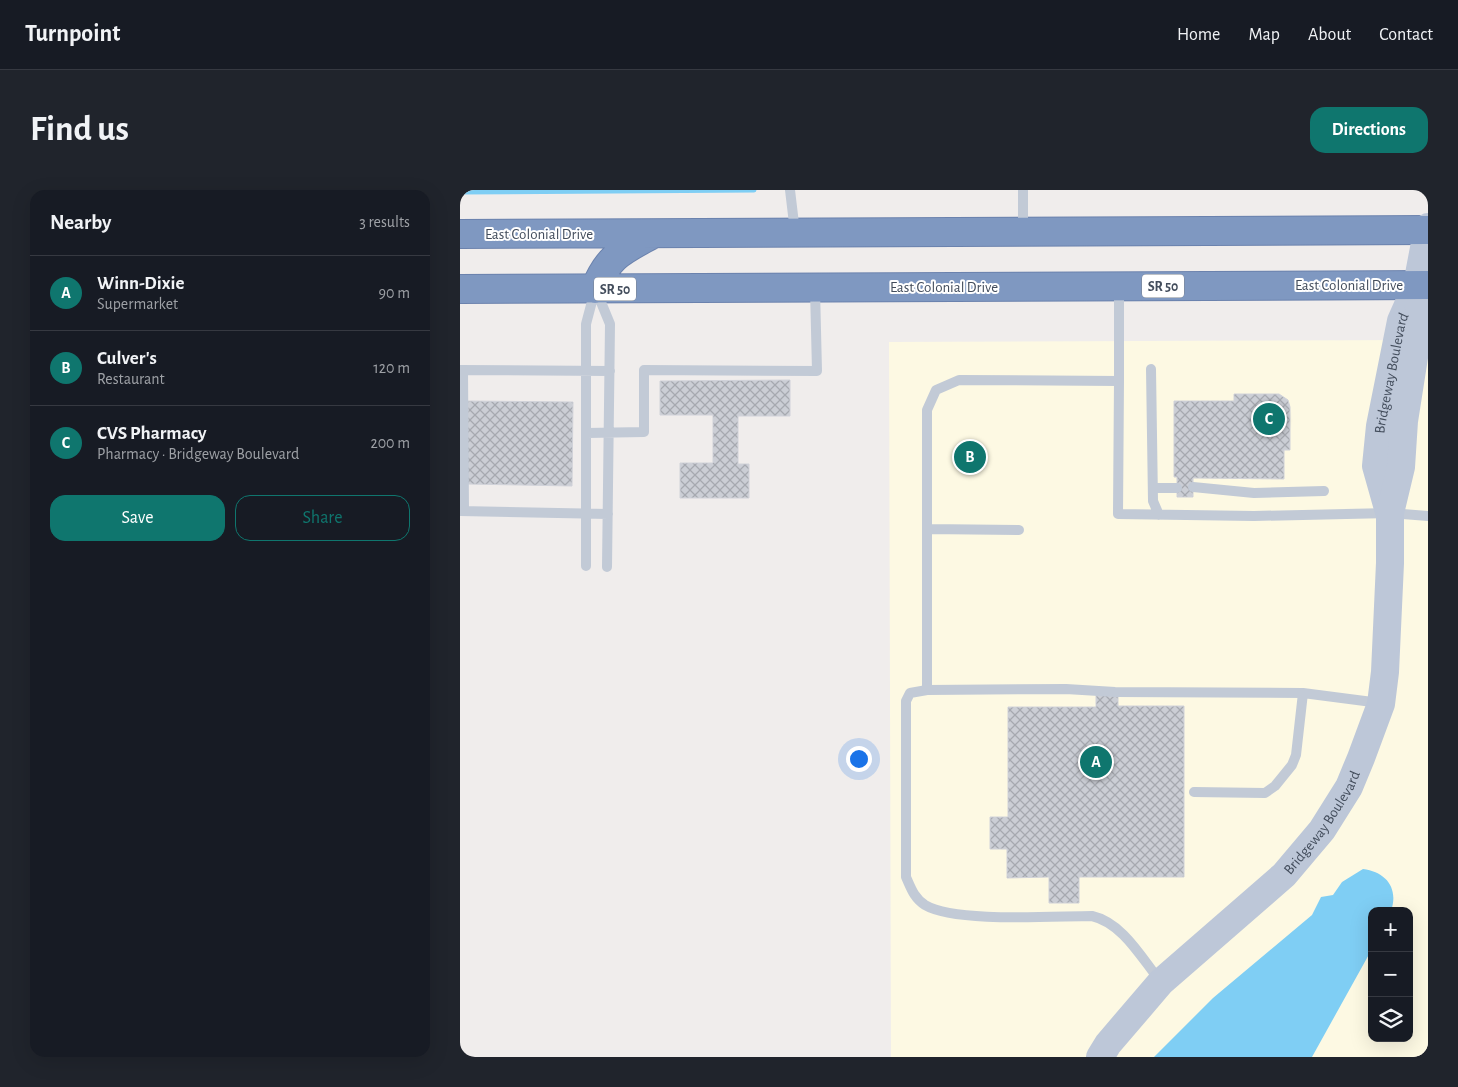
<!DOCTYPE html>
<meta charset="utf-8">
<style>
:root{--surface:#171b24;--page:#20242c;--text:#f1f3f6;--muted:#9ea1a6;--line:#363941;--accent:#0f766e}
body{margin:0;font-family:"Alegreya Sans",sans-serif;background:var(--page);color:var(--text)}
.controls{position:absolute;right:15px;bottom:15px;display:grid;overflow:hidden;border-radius:10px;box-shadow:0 5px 20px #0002}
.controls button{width:45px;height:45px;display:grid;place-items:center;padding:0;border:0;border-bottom:1px solid var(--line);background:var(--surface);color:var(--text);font:25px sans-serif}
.you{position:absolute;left:398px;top:568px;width:18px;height:18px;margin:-12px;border:4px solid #fff;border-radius:50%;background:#1a73e8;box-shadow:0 0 0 8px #1a73e833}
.badge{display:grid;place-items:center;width:32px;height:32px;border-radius:50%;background:var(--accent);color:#fff;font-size:16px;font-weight:700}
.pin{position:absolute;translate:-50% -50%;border:2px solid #fff;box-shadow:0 1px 5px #0006}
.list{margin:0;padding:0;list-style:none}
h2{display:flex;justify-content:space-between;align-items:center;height:65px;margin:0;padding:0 20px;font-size:21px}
h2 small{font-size:16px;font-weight:400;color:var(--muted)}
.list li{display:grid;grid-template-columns:32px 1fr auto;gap:15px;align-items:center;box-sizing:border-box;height:75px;padding:0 20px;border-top:1px solid var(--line)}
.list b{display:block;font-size:19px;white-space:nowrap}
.list p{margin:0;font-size:16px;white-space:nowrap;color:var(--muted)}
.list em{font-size:16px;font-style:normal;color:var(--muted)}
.actions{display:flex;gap:10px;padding:15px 20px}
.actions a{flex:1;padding:11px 0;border:1px solid var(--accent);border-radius:15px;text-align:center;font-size:18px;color:var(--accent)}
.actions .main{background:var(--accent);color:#fff}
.icon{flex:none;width:28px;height:28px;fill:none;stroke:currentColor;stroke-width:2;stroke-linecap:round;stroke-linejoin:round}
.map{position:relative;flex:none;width:968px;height:867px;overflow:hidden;border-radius:15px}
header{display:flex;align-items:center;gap:30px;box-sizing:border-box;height:70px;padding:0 25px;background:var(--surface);border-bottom:1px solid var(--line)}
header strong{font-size:24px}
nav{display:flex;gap:28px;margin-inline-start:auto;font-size:18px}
.intro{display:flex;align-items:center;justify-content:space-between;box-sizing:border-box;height:120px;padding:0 30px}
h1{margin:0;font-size:35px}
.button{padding:12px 22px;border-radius:15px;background:var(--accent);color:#fff;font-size:18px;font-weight:700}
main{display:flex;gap:30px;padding:0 30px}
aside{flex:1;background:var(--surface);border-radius:15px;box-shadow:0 5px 20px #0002}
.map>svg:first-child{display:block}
.commercial{fill:#fdf9e3;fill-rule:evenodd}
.water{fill:#7fcef4}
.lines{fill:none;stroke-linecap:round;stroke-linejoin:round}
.stream{stroke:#7fcef4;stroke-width:5}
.building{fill:url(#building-cross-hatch);stroke:#d0d2d9}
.highway-casing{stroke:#6b82ad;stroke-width:30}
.lane{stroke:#c2cad6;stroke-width:10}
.secondary{stroke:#bdc7d8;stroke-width:28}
.highway{stroke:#7f98c1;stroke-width:28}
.labels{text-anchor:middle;stroke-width:4;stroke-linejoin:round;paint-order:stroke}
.shield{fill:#fff;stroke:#7b828d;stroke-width:1}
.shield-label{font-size:14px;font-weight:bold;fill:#434d5c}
.street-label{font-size:15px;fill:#434d5c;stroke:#fff}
</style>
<header>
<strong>Turnpoint</strong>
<nav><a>Home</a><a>Map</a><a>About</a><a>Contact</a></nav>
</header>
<div class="intro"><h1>Find us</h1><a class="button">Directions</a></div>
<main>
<aside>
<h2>Nearby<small>3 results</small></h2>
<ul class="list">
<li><span class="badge">A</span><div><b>Winn-Dixie</b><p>Supermarket</p></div><em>90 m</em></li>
<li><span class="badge">B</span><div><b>Culver's</b><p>Restaurant</p></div><em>120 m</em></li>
<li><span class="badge">C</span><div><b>CVS Pharmacy</b><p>Pharmacy · Bridgeway Boulevard</p></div><em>200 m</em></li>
</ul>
<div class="actions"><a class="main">Save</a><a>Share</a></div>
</aside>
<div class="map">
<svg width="968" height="867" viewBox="0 0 968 867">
<defs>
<pattern id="building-cross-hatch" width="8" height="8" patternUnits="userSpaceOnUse" patternTransform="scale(1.25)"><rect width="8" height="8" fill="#cbced5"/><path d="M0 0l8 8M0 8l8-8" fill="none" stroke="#a6a9b0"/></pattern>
</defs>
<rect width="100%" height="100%" fill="#f0edec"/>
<!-- commercial -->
<path class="commercial" d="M968,150V867H431L429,152ZM775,204H819L828,210L830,260H824V289L714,287V211H774ZM636,505H658V516H723L724,687H619V713H589V687H547V659L530,658V627H548V517H636ZM912,721H949V848H912Z"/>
<!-- water -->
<path class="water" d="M903,679C926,682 939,698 931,721H912V759L852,867H694L753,808L852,725L861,707L873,705L882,692Z"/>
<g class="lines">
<!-- stream -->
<path class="stream" d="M0,2L294,0"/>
</g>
<!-- building -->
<path class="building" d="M330,190V226H278V274H289V308H220V273H253V225H200V191Z
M774,204H819L828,210L830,217V260H824V289L733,288V307H717V287H714V211H774Z
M8,211L113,212L112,296L7,294Z
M636,505H658V516H724V687H619V713H589V687L547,688V659H530V627H548V517H636Z"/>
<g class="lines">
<!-- highway casing -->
<g class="highway-casing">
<path id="highway" d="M0,44L968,40
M0,99L968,95
M135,99C148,66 162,61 191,45"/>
</g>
<!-- lane -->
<path class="lane" d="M330,0L335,42
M563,41V0
M659,97V191L499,190L476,200L467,220V500L606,499L655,502L843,503L920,513
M136,100L150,134L147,377
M691,179L693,311L699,325
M0,180L150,181
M3,180L4,321
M659,191L658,324L794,326L930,323L968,326
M127,243L184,242V180L357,181L355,99
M733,297L794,303L864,301
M693,298H717
M0,321L148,324
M467,339L559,340
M126,376V134L135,100
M467,500L450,503L446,511V687C451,698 454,708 465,715C495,733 594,726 632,726C663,733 682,769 701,792
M734,602L805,603L815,596L832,575L836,565L843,503"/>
<!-- secondary -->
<g class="secondary">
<path id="s1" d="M929,322L916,276L920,236L941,131L957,95L968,37"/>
<path id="s2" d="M640,867L648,854L701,792L824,685L862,640L889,597L901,568L921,514L925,482L930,373V323L941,277L944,231L960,129L957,95"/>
</g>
<!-- highway -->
<use href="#highway" class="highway"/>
</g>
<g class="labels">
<!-- shield labels -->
<g class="shield">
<rect x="682" y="84.5" width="42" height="23" rx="4"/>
<rect x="134" y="87.5" width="42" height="23" rx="4"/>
</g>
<g class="shield-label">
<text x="703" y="101">SR 50</text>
<text x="155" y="104">SR 50</text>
</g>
<!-- street labels -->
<g class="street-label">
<text x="79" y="49">East Colonial Drive</text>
<text x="889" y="100">East Colonial Drive</text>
<text x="484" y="102">East Colonial Drive</text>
<text dy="5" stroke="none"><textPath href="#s1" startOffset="142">Bridgeway Boulevard</textPath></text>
<text dy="5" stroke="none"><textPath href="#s2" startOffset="325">Bridgeway Boulevard</textPath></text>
</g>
</g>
</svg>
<div class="controls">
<button>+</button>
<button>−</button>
<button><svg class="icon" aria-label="layers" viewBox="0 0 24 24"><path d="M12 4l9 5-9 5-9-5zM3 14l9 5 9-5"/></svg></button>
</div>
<div class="you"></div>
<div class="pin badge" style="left:636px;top:572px">A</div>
<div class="pin badge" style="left:510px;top:267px">B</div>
<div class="pin badge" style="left:809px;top:229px">C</div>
</div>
</main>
